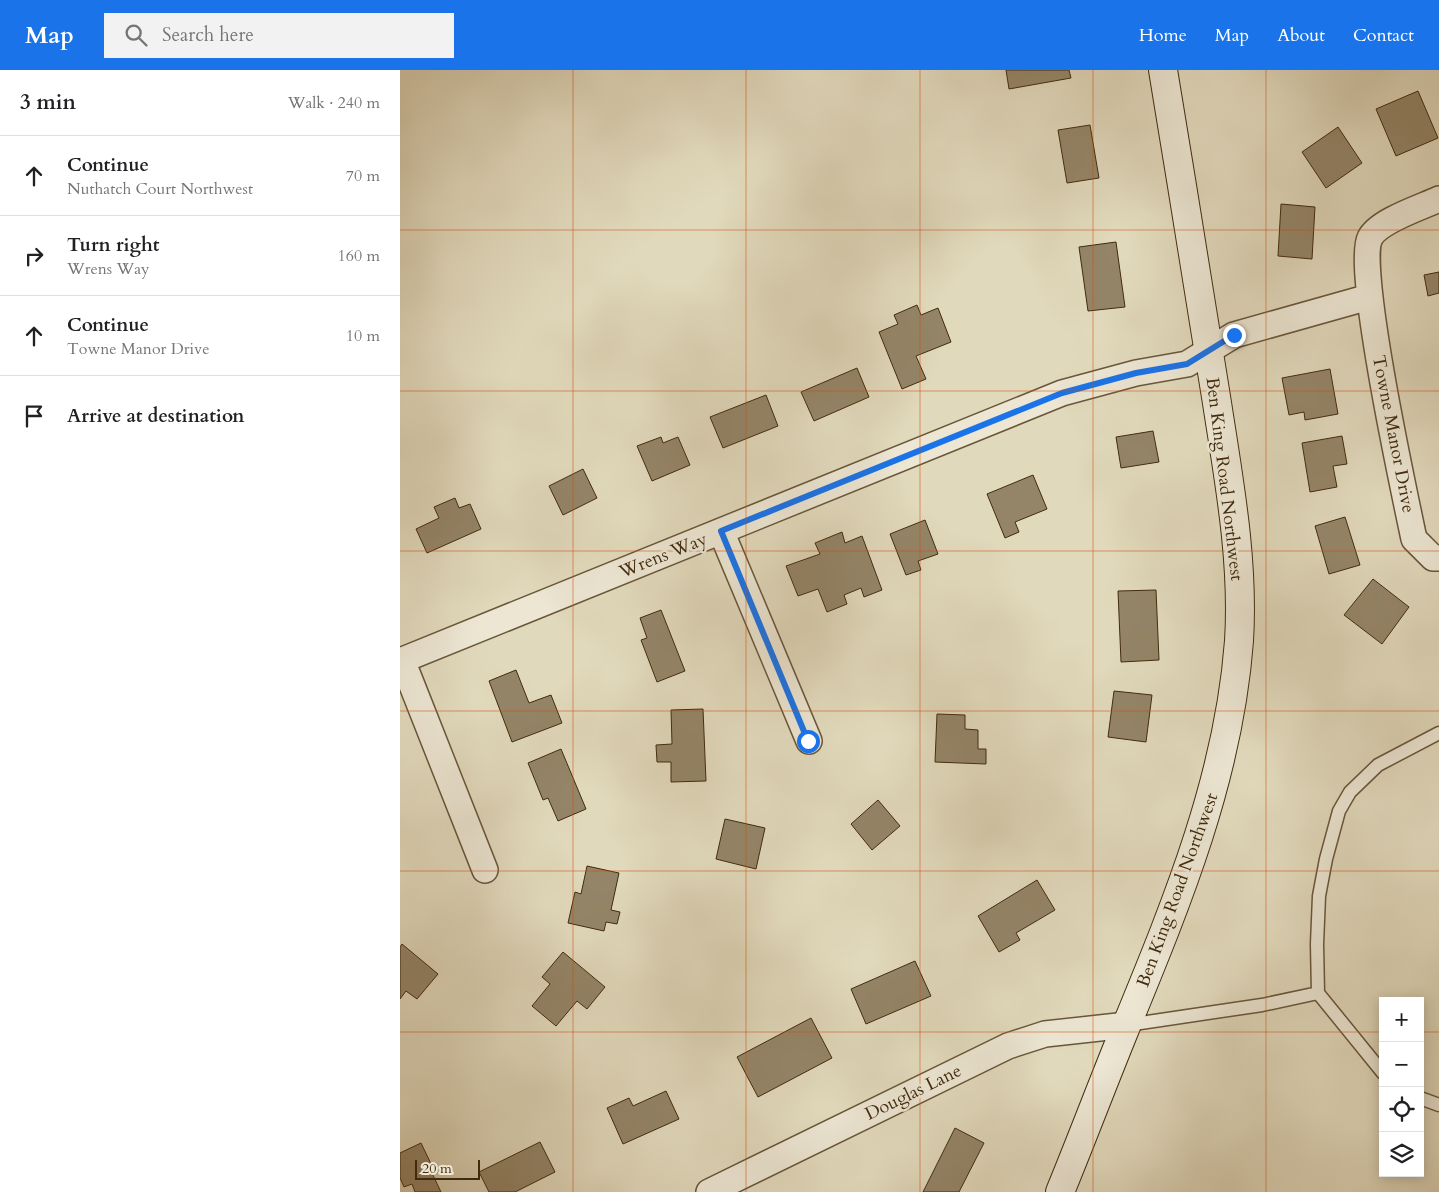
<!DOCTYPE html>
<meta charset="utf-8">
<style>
:root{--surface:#fff;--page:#f2f2f2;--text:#202124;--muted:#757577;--line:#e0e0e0;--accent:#1a73e8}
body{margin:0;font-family:Cardo,serif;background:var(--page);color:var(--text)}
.controls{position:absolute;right:15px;bottom:15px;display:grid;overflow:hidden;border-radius:0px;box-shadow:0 2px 12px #0003}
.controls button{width:45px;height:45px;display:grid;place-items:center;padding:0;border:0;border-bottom:1px solid var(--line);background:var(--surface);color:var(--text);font:25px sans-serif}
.scale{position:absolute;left:15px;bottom:12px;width:65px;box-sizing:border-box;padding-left:5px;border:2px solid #412b0e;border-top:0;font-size:14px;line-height:18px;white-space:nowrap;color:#412b0e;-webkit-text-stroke:4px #ece6d3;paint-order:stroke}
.stop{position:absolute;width:15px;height:15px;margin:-11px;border:4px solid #1a73e8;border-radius:50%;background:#fff}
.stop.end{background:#1a73e8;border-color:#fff;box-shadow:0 1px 5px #0008}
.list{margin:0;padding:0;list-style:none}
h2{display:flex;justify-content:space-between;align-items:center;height:65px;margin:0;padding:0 20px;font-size:21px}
h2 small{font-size:16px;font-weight:400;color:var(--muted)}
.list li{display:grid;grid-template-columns:32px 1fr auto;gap:15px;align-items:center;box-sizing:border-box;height:80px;padding:0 20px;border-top:1px solid var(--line)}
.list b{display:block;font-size:19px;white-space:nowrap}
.list p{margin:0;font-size:16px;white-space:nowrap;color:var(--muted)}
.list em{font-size:16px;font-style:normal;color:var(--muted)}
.icon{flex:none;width:28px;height:28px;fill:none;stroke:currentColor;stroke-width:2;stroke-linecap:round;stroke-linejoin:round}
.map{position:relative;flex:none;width:1039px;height:1122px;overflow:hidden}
header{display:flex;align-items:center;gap:30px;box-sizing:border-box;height:70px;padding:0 25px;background:var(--accent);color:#fff}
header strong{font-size:24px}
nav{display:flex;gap:28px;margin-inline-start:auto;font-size:18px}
.search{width:350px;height:45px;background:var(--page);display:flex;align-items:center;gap:12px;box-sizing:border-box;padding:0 18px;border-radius:0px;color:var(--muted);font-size:19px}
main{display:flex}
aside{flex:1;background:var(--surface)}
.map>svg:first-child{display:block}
.building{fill:#948568;stroke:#412b0e}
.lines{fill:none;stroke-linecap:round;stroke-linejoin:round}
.lane-casing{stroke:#69563a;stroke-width:15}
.street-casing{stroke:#69563a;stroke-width:28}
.secondary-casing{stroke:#412b0e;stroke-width:30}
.lane{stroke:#ece6d3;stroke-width:12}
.street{stroke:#ece6d3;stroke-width:25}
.secondary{stroke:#ece6d3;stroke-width:28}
.route{stroke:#1a73e8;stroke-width:6}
.grid{fill:none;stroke:#cf520c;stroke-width:1;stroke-opacity:0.55}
.labels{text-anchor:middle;stroke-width:5;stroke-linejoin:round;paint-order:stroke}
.street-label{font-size:18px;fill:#412b0e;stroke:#ece6d3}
</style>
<header>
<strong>Map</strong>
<div class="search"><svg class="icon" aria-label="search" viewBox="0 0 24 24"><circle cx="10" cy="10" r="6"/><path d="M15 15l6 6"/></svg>Search here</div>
<nav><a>Home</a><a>Map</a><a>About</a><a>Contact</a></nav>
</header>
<main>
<aside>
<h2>3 min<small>Walk · 240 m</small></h2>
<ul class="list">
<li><svg class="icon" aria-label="ahead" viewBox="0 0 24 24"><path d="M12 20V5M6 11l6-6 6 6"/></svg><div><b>Continue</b><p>Nuthatch Court Northwest</p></div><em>70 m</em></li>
<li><svg class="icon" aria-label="right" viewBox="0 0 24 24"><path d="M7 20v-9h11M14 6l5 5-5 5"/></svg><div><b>Turn right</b><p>Wrens Way</p></div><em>160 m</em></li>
<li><svg class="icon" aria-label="ahead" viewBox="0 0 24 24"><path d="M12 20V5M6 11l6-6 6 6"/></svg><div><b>Continue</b><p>Towne Manor Drive</p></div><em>10 m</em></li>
<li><svg class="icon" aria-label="arrive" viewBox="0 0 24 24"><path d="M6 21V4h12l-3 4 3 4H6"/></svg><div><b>Arrive at destination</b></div></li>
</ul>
</aside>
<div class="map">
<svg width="1039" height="1122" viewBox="0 0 1039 1122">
<rect width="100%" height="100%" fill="#e1d9bc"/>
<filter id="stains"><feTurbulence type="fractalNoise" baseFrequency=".004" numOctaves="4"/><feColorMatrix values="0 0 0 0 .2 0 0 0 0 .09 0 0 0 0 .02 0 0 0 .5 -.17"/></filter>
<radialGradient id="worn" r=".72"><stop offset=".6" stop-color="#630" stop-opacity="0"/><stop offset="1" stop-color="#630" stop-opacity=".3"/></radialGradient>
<!-- building -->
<path class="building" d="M606,0H669L671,8L609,19Z
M1018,21L1038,68L996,86L976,39Z
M690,55L699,108L667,113L658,60Z
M938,57L962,93L926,118L902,82Z
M881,134L915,137L912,189L878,186Z
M716,172L725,237L688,241L679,177Z
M1039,202V223L1028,226L1024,205Z
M517,235L521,245L538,238L551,272L516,286L526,309L502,319L479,262L498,254L494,245Z
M457,298L469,327L414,351L401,322Z
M930,299L938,344L905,350L904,342L889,345L882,308Z
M366,325L378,356L323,378L310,347Z
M753,361L759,392L721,398L716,367Z
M942,366L947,394L933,396L937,417L910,422L902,373Z
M261,367L263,373L278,367L290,395L252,411L237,376Z
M183,399L197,428L163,445L149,416Z
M633,405L647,439L615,452L619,462L605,468L587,424Z
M55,428L59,438L70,434L81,459L27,483L16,459L39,448L34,437Z
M945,447L960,495L929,504L915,456Z
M525,450L538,484L518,491L521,500L506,505L490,464Z
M442,462L445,473L462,466L482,520L464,527L461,518L444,525L447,534L427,542L418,519L398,526L386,496L420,484L415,473Z
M973,509L1009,537L982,574L944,545Z
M756,520L759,590L721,592L718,521Z
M261,540L285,601L257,612L241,570L247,568L240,548Z
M116,600L129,633L151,625L162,653L112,672L89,611Z
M714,621L752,625L746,672L708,667Z
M303,639L306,711L271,712V692H257L256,675L272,674L271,640Z
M537,644L565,645V659L578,660V679H586V694L535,692Z
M161,679L186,739L158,751L148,728L143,730L128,693Z
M478,730L500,756L472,780L451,754Z
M325,749L365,758L356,799L316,789Z
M187,796L219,803L211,840L220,842L217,854L206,852L204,861L168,853L175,822L181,824Z
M637,810L655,840L616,863L620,870L599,882L578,846Z
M2,874L38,904L17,929L6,921L0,929V877Z
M163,882L205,917L187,939L177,931L156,956L132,936L150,914L142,907Z
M515,891L531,926L466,954L451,919Z
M411,948L432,988L358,1027L337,987Z
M266,1021L279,1049L223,1074L207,1038L229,1028L233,1036Z
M555,1058L584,1073L559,1122H523Z
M140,1072L155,1102L115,1122H89L79,1102Z
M21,1073L34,1100L31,1101L41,1122H15L12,1114L4,1117L0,1108V1083Z"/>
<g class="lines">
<!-- lane casing -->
<g class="lane-casing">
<path id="lane" d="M727,955L862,935L918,923
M983,1003L918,923L917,874L919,826L926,789L939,741L950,722L978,695L1039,663
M1020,1028L1039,1035"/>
</g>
<!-- street casing -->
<g class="street-casing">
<path id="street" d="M1039,129C1022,137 978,151 970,168C955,196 1005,426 1014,469L1033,488H1039
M321,461L409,671
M2,590L85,800
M0,591L662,323L736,303L787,294L834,265L969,227
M309,1122L608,976L645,964L727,955"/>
</g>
<!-- secondary casing -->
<g class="secondary-casing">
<path id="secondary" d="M660,1122C683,1066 704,1010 727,954C778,830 829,706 839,571C844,491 829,411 817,333C800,222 781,111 763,0"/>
</g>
<!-- lane -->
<use href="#lane" class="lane"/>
<!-- street -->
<use href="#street" class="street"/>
<!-- secondary -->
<use href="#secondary" class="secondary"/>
</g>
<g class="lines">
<!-- route -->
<path class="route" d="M408,671L321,461L662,323L736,303L787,294L834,265"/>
</g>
<!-- grid -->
<path class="grid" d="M173,0V1122M346,0V1122M520,0V1122M693,0V1122M866,0V1122M0,160H1039M0,321H1039M0,481H1039M0,641H1039M0,801H1039M0,962H983M1020,962H1039"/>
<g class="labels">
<!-- street labels -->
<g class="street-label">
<text transform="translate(994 364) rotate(79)" y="6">Towne Manor Drive</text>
<text transform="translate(825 409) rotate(83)" y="6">Ben King Road Northwest</text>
<text transform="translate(263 485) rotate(-22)" y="6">Wrens Way</text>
<text transform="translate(777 820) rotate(-70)" y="6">Ben King Road Northwest</text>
<text transform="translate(513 1022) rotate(-26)" y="6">Douglas Lane</text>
</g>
</g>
<rect width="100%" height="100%" filter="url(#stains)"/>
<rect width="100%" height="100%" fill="url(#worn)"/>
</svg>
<div class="controls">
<button>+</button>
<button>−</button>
<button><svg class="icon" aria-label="locate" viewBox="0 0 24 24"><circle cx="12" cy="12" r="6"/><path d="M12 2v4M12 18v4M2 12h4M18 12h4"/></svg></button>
<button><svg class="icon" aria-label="layers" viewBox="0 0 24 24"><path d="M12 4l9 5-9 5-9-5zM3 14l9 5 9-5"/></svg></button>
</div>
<div class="scale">20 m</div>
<div class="stop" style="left:408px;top:671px"></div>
<div class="stop end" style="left:834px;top:265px"></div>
</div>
</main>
